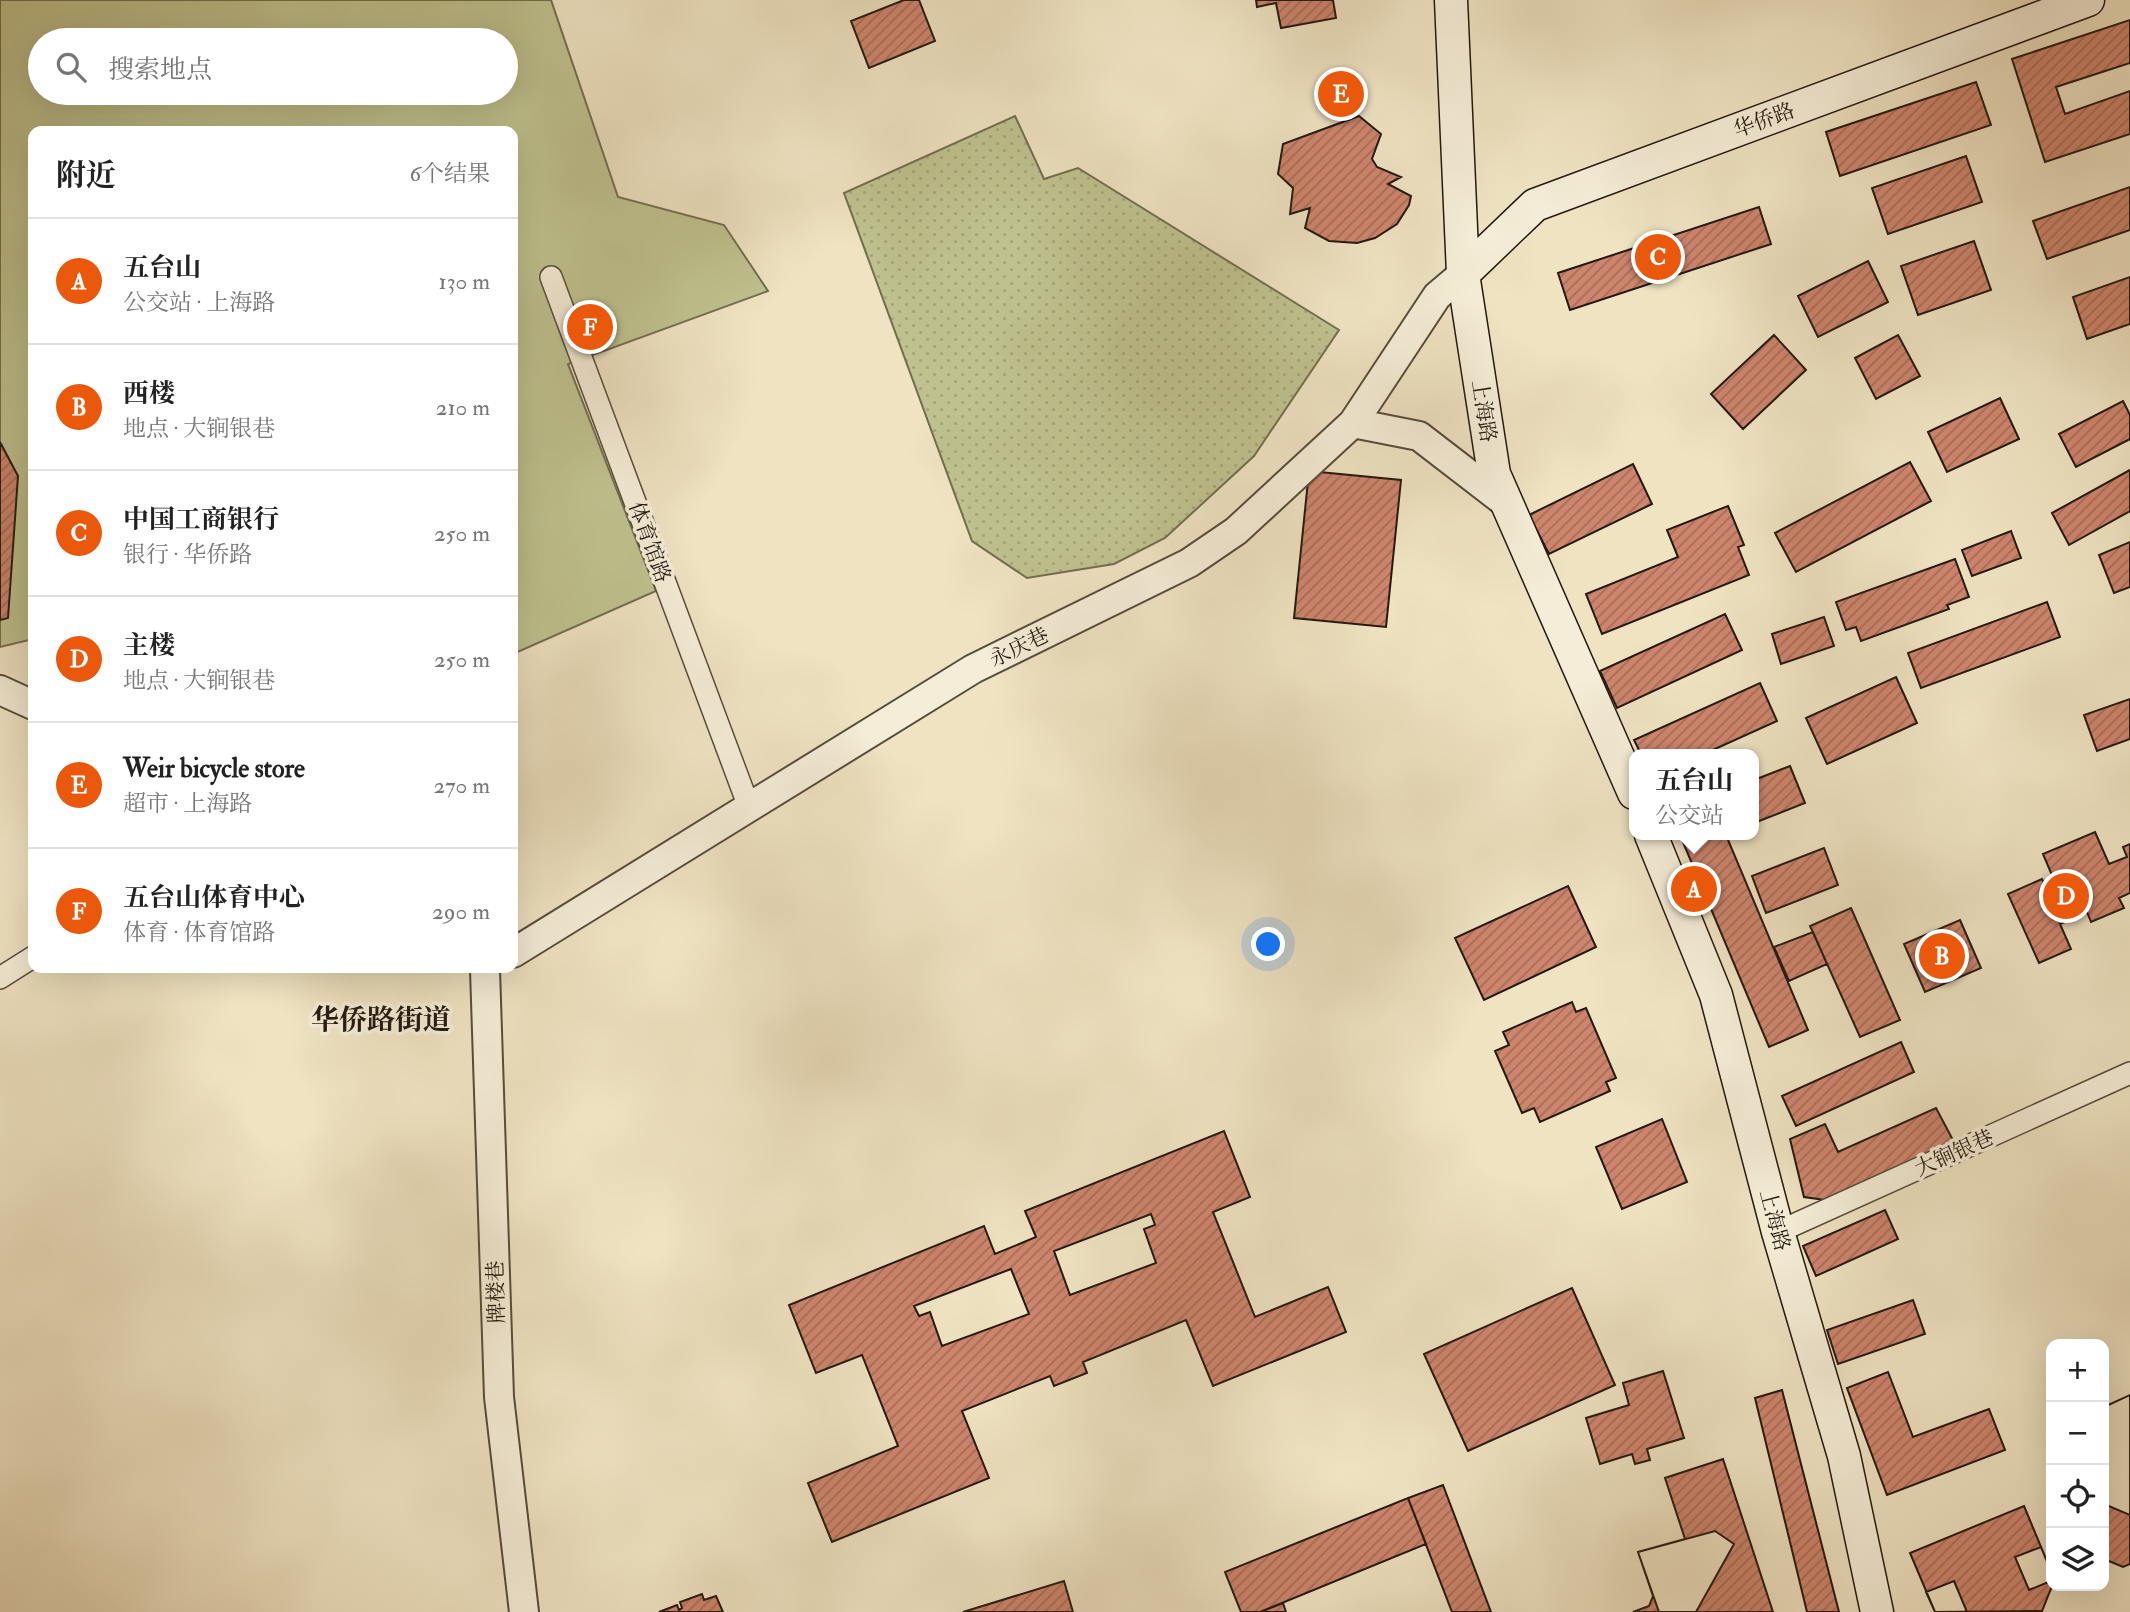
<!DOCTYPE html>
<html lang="zh">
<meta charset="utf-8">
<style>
:root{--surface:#fff;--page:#f6f6f6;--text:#222;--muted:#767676;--line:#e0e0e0;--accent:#ea580c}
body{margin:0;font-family:"IM FELL Double Pica","Noto Serif SC",serif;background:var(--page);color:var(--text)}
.controls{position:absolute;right:21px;bottom:21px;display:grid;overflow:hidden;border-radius:14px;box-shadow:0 7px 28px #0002}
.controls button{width:63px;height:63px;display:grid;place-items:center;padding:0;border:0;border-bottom:2px solid var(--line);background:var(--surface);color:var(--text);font:35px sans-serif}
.you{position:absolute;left:1269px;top:945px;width:24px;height:24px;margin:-18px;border:5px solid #fff;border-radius:50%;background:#1a73e8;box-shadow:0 0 0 10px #1a73e833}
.badge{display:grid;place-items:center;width:46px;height:46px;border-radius:50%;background:var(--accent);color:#fff;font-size:23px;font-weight:700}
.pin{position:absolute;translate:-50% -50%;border:4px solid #fff;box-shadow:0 2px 7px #0006}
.popup{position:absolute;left:1629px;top:749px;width:130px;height:91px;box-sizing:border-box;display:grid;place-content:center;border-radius:14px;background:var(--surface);filter:drop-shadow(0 2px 5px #0005);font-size:23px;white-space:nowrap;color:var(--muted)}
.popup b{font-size:26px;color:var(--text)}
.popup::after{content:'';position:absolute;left:50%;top:100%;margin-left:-14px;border:14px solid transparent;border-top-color:var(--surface)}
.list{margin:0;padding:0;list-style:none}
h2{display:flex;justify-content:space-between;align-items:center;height:91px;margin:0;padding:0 28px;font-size:30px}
h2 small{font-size:23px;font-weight:400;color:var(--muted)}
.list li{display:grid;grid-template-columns:46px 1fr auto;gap:21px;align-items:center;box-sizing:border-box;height:126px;padding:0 28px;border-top:2px solid var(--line)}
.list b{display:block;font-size:26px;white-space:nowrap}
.list p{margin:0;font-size:23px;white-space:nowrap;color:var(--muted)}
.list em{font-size:23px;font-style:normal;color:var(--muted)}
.icon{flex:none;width:38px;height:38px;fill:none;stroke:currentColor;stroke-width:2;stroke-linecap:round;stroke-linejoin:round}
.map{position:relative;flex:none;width:2130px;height:1612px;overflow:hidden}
.search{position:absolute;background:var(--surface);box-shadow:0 7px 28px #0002;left:28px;top:28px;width:490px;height:77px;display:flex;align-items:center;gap:18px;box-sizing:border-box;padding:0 24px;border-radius:38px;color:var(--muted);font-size:26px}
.panel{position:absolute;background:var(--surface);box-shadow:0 7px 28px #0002;left:28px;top:126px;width:490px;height:847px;border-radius:14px}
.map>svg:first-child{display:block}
.park{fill:url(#park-dots);stroke:#716e50;stroke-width:2}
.garden{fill:#bfc28f;stroke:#716e50;stroke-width:2;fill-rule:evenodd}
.building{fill:url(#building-hatch);stroke:#231910;stroke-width:2;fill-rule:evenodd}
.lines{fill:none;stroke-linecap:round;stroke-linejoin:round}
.minor-casing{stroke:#564c3c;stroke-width:24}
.tertiary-casing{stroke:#564c3c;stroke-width:32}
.secondary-casing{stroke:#231910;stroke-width:35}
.minor{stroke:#f5edd7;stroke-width:21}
.tertiary{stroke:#f5edd7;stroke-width:28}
.secondary{stroke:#f5edd7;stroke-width:32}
.labels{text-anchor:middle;stroke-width:7;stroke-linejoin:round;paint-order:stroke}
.street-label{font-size:21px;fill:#231910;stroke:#f5edd7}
.district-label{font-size:28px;font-weight:bold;fill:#231910;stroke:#f5edd7}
</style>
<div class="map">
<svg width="2130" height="1612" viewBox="0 0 2130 1612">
<defs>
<pattern id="park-dots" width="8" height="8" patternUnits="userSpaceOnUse" patternTransform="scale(1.75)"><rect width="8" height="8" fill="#bfc28f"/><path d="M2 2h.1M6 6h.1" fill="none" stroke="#a4a67a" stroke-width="1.8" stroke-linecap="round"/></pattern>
<pattern id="building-hatch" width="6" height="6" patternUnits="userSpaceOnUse" patternTransform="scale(1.75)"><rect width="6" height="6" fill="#ce856d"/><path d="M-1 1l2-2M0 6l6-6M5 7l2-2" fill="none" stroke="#a76c58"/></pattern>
</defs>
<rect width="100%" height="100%" fill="#efe3c2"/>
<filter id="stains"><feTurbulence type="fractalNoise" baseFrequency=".00286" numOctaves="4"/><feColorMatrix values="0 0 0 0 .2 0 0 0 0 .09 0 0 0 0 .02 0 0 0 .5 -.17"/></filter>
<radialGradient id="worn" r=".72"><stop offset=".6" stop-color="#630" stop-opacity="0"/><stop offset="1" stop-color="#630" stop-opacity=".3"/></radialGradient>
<!-- park -->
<path class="park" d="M1015,116L1044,179L1078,168L1339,330L1254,456L1165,538L1114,564L1027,578L972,541L844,193Z"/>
<!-- garden -->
<path class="garden" d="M0,0H551L618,197L724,225L768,291L568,364L656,591L513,654V131H33V639L0,647ZM40,40H506V93H40Z"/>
<!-- building -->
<path class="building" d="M904,0H919L935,41L869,68L851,21Z
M1256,0H1333L1336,18L1281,28L1276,3L1257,7Z
M2130,20V63L2056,87L2065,114L2130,91V134L2045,162L2012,59Z
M1976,82L1991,125L1840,176L1826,132Z
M1359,116L1381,134L1372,159L1377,167L1401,177L1388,184L1411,196L1409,205L1397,224L1375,238L1357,243L1329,241L1305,228L1310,208L1290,214L1293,188L1278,174L1283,144Z
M1966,156L1982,202L1888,234L1872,188Z
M2130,187V230L2047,259L2033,221Z
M1759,207L1771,244L1570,310L1558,273Z
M1974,241L1991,290L1918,315L1901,266Z
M1868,261L1888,302L1818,337L1798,296Z
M2130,277V324L2087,339L2073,297Z
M1774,335L1806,370L1743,429L1711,394Z
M1898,335L1920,376L1876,399L1855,358Z
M2000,398L2019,439L1947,472L1928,432Z
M2123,401L2130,415V439L2076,467L2059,434Z
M0,442L18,476L8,618L0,620Z
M1910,462L1931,501L1796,572L1775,533Z
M1633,464L1652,504L1549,554L1529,515Z
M2130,470V511L2069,545L2052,513Z
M1309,471L1401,480L1386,627L1294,618Z
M1728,506L1744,545L1738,547L1749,575L1602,634L1586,594L1678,557L1667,530Z
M2011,531L2021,558L1972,576L1962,550Z
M2130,542V587L2114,593L2099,555Z
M1955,559L1969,597L1947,605L1949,609L1861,641L1856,627L1846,630L1836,602Z
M2047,602L2060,637L1921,688L1908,653Z
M1725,614L1742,650L1617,708L1600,671Z
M1824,617L1834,646L1781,664L1772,634Z
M1896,677L1917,723L1827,764L1806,718Z
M1760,683L1777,721L1704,754H1641L1634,740Z
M2130,699V739L2097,751L2084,715Z
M1790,766L1805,803L1754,823V780Z
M2095,832L2109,864L2127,857L2123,847L2130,844V893L2119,898L2124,908L2091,922L2087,912L2060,924L2071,949L2039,963L2008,894L2042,879L2048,891L2057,887L2043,854Z
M1680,835H1726L1808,1030L1769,1047Z
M1824,848L1838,885L1766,913L1752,876Z
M1568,886L1596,947L1484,1000L1455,938Z
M1851,908L1900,1020L1860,1037L1810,926Z
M1960,920L1981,968L1925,992L1904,944Z
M1813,932L1827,964L1789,981L1774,947Z
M1572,1002L1576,1012L1586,1008L1616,1078L1606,1082L1610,1091L1540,1122L1534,1108L1522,1113L1495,1051L1509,1045L1503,1032Z
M1901,1042L1914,1072L1796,1126L1782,1096Z
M1936,1108L1954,1142L1825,1200L1804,1197L1790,1139L1825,1124L1838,1152Z
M1662,1119L1687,1182L1622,1209L1596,1147Z
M1224,1131L1250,1197L1213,1212L1255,1317L1328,1287L1346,1332L1213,1386L1186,1320L1083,1362L1087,1373L1054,1386L1050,1376L962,1411L989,1478L832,1542L808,1483L898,1446L862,1355L816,1373L789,1305L984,1226L995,1254L1036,1237L1025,1211ZM1151,1214L1155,1225L1144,1229L1156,1263L1070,1295L1054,1251ZM1011,1269L1029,1314L942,1346L930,1312L919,1316L914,1306Z
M1885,1210L1898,1239L1816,1276L1803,1246Z
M1572,1288L1615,1385L1468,1451L1424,1354Z
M1913,1300L1925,1334L1838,1364L1827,1330Z
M1663,1371L1684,1438L1647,1449L1650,1460L1635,1464L1632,1454L1600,1464L1586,1418L1629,1405L1623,1383Z
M1888,1372L1913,1437L1989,1409L2005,1450L1887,1495L1847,1388Z
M1782,1390L1839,1612H1807L1755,1398Z
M2130,1395V1515L2104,1504V1407Z
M2130,1395V1564L2123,1567L2104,1559V1407Z
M1723,1459L1773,1612H1633L1649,1606L1653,1596L1638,1552L1685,1539L1665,1478Z
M1443,1485L1491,1612H1452L1408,1498Z
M1408,1498L1426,1544L1260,1612H1241L1225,1572Z
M2024,1506L2051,1571L2052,1586L2042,1611L1935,1612L1910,1553Z
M1715,1531L1734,1544L1696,1612H1659L1638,1552Z
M2041,1547L2051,1571V1581L2029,1590L2015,1557Z
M1064,1581L1073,1612H963Z
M1954,1581L1967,1612H1935L1926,1592Z
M702,1594L704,1600L716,1596L723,1612H659L677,1605L679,1610L682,1608L680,1602Z
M1283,1603L1286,1612H1260Z"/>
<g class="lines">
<!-- minor casing -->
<g class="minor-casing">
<path id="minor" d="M551,277L749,807
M0,978L33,957
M1778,1232L2130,1073"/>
</g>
<!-- tertiary casing -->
<g class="tertiary-casing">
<path id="tertiary" d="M1353,423L1419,436L1506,503
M0,690L33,705
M513,953L973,669L1189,563L1236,531L1353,423L1437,296L1463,274
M485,970L499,1397L524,1612"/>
</g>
<!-- secondary casing -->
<g class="secondary-casing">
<path id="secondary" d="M1451,0L1463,274L1494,474L1634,793
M1463,274L1535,205L2088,0
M1651,835L1716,995L1778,1232L1844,1456L1877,1612"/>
</g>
<!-- minor -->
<use href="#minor" class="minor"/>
<!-- tertiary -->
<use href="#tertiary" class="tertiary"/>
<!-- secondary -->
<use href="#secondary" class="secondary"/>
</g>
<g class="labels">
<!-- street labels -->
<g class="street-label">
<text transform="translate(1764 120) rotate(-20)" y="7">华侨路</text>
<text transform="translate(1484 411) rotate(81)" y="7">上海路</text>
<text transform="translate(650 542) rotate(70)" y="7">体育馆路</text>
<text transform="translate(1019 647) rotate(-26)" y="7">永庆巷</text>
<text transform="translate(1954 1153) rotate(-24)" y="7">大锏银巷</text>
<text transform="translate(1775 1220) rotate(75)" y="7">上海路</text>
<text transform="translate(496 1292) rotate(-92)" y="7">牌楼巷</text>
</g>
<!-- district labels -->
<g class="district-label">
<text x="381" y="1029">华侨路街道</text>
</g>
</g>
<rect width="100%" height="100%" filter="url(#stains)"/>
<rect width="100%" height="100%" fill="url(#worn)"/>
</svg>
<div class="controls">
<button>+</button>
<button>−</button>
<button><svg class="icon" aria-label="locate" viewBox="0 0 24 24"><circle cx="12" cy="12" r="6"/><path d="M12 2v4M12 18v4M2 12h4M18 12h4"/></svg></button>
<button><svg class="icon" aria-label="layers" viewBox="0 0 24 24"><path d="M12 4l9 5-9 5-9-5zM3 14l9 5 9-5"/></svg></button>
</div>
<div class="you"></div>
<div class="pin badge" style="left:1694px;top:889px">A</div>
<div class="popup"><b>五台山</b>公交站</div>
<div class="pin badge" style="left:1942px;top:956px">B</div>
<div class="pin badge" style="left:1658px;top:257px">C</div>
<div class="pin badge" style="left:2066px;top:896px">D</div>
<div class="pin badge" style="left:1341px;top:94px">E</div>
<div class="pin badge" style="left:590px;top:327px">F</div>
<div class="search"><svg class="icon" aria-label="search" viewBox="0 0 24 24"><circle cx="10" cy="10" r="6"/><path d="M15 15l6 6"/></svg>搜索地点</div>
<section class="panel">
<h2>附近<small>6个结果</small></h2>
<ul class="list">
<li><span class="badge">A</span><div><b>五台山</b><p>公交站 · 上海路</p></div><em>130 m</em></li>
<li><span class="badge">B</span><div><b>西楼</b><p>地点 · 大锏银巷</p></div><em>210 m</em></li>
<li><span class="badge">C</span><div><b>中国工商银行</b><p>银行 · 华侨路</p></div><em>250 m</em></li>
<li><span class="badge">D</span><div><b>主楼</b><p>地点 · 大锏银巷</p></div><em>250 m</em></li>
<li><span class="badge">E</span><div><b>Weir bicycle store</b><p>超市 · 上海路</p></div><em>270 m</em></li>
<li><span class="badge">F</span><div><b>五台山体育中心</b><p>体育 · 体育馆路</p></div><em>290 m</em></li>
</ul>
</section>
</div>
